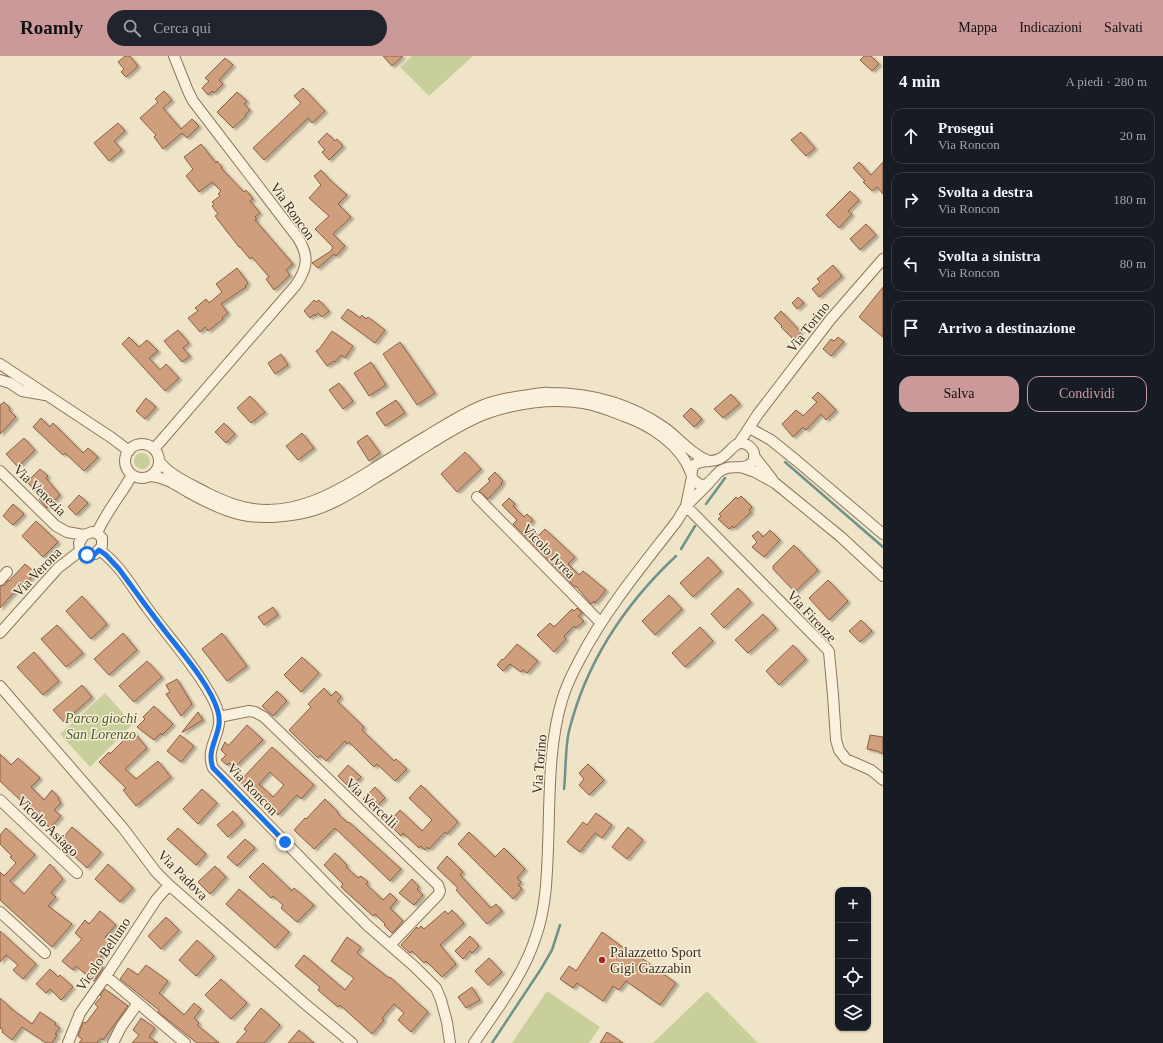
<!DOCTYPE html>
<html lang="it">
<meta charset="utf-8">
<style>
:root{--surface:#171b24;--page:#20242c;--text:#f1f3f6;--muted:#9ea1a6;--line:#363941;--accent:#cc999b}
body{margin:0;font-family:"Times New Roman",serif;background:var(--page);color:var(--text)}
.controls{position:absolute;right:12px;bottom:12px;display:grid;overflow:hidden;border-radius:8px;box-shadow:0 1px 3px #0004}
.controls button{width:36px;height:36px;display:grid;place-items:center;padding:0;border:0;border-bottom:1px solid var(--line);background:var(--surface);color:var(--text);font:20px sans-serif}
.stop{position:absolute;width:12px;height:12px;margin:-9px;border:3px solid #1a73e8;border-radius:50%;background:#fff}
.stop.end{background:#1a73e8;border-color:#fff;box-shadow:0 1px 4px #0008}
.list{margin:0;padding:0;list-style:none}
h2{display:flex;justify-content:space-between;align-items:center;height:52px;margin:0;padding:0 16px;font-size:17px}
h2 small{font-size:13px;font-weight:400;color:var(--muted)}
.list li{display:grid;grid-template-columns:26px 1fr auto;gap:12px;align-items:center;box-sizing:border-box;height:56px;margin:0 8px 8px;padding:0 8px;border:1px solid var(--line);border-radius:12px}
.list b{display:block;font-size:15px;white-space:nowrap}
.list p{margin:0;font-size:13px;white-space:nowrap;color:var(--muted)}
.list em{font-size:13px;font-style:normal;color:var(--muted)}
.actions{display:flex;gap:8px;padding:12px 16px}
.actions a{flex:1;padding:9px 0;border:1px solid var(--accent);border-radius:12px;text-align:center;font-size:14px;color:var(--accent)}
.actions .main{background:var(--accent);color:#111}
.icon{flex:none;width:22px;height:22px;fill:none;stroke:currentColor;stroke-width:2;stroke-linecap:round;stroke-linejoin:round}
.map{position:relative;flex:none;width:883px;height:987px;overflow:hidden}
header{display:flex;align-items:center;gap:24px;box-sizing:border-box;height:56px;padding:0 20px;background:var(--accent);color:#111}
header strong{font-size:19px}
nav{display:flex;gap:22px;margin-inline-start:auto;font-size:14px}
.search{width:280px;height:36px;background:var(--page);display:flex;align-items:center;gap:10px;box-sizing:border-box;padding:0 14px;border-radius:22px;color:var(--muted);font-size:15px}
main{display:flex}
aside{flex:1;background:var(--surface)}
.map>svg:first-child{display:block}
.green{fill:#c9cf9b}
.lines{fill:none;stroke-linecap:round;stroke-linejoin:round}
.stream{stroke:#6f938a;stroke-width:2.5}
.building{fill:#cf9f7d;stroke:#8d5f41;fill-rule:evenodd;filter:url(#shadow)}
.minor-casing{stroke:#8d765c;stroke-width:12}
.minor{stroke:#faf1dc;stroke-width:10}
.route{stroke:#1a73e8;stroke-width:5}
.poi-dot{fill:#9e2a2b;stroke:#f7eed8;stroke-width:1.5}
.labels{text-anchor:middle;stroke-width:3;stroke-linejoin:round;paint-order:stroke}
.street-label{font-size:14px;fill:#3d2e20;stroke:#f7eed8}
.park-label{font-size:14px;font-style:italic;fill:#4d5a26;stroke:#f7eed8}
.poi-label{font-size:14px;fill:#3d2e20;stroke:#f7eed8;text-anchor:start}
</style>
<header>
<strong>Roamly</strong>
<div class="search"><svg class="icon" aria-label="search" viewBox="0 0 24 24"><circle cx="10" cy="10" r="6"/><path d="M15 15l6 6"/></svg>Cerca qui</div>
<nav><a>Mappa</a><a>Indicazioni</a><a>Salvati</a></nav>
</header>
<main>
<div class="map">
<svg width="883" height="987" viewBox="0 0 883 987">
<defs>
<filter id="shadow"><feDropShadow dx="3" dy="2" stdDeviation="1" flood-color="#0004"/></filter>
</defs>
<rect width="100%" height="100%" fill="#f0e4c8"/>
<!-- green -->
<path class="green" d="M412,0H473L429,40L400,11Z
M134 405a8 8 0 1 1 16 0a8 8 0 1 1-16 0Z
M105,637L133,668L90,711L60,678Z
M547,935L600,971L589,987H512Z
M707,935L758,987H652H653Z"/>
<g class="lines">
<!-- stream -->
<path class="stream" d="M785,406L883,491
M706,448L725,422
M681,493L695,470
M564,733C566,715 565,692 569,675C586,607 625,548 676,500
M492,987L541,913L552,894L560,869"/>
</g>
<!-- building -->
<path class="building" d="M125,0H130L138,10L126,21L121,16L124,13L118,6Z
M383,0H403L392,10Z
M864,0H871L879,8L872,15L860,4Z
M225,2L233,9L219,24L223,28L214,37L212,35L208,39L202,32L209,25L205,22Z
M303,32L325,55L312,67L308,62L264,104L253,92L301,47L294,40Z
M164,35L172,44L163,52L181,73L192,63L199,70L187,82L182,77L163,93L154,81L156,79L140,62L158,46L155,43Z
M237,36L247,45L244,48L250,54L245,59L246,60L233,72L217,56Z
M118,67L125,75L114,85L122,94L109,105L94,87Z
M801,76L815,92L806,100L791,84Z
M327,77L335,85L337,83L343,90L329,104L322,96L325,94L318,86Z
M201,88L216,107L217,105L222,111L221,112L244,136L246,134L253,143L250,145L260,157L255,161L257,163L255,164L293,208L286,214L290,219L274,234L266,223L269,221L252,201L250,203L240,191H239L215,160L218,158L212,150L214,148L212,146L220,140L218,138L221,135L212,126L199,136L186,120L193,113L184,101Z
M859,106L871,119L883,106V138L877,131L872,135L863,126L865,125L853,112Z
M321,114L330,124L347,139L338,148L351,161L333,178L345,190L336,200L334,198L318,212L312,207L331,195L333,191L315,173L329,160L309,142L321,129L314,120Z
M850,135L859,144L848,155L852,158L839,172L826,159Z
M866,168L876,179L860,194L850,183Z
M833,209L842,220L819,241L812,233L820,226L817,223Z
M237,212L248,227L245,230L246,231L221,248L228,257L222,262L223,263L208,275L205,271L200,276L188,262L198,255L195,252L206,243L209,247L222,236L216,228Z
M883,231V281L859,261Z
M798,241L804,247L797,253L792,247Z
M314,244L316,246L319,244L329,255L322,261L318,257L315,260L314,258L310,262L304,255Z
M348,253L360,262L362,259L366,263L368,261L385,274L375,287L341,262Z
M781,255L801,276L794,284L781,271L782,270L774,262Z
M178,274L189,287L183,292L190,300L182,306L164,285Z
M332,275L353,290L345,302L341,299L335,306L334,305L327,310L316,295L320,292Z
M129,281L139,291L147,284L158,295L149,302L160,314L166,308L179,322L165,335L122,288Z
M838,281L844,286L831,300L823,293L831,283L834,285Z
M400,286L435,337L417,349L383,298Z
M281,298L288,309L275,318L268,307Z
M371,306L386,329L369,340L354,317Z
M339,327L353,345L343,353L329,334Z
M818,336L836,354L826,364L821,358L806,374L803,371L793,381L782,368L796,354L803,360L817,346L812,342Z
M731,338L740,348L723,362L714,353Z
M250,340L265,356L251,367L237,352Z
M146,342L156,351L145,363L136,355Z
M396,344L405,357L385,370L376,357Z
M4,346L10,352L9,354L16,361L0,378V349Z
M691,352L702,363L694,371L683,360Z
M41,362L50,371L53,367L83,397L88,392L98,401L84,415L65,397L63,399L33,371Z
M224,367L235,378L226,387L215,376Z
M302,377L314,392L298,404L286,390Z
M367,379L380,397L369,405L357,386Z
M24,382L35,394L18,411L6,398Z
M465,396L481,413L457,436L441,418Z
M40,413L48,420L46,422L60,439L47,452L39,443L41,441L27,426Z
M495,416L503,425L501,427L502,428L488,443L479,435L490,425L488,423Z
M79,439L88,447L76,459L68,451Z
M741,440L752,451L749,454L751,456L734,472L732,470L729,473L718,463L721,460L719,458L736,441L738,443Z
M509,442L515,448L513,450L524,461L527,458L533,464L527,471L538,480L545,473L575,501L568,508L579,519L583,515L606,534L595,547L594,545L591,548L576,530L575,531L513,468L517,464L502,449Z
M13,448L24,458L13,469L3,460Z
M36,465L58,486L43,501L22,480Z
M770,474L780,484L764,501L752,491L757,486L752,480L758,475L763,481Z
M794,489L818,514L795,536L773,513V510Z
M708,501L721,515L693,541L680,527Z
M25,508L35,517L25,528L23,526L0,552V530L5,529L8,524L9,525Z
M828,524L848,545L829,564L809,542Z
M738,532L751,546L724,572L711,558Z
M669,539L682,553L655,579L642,565Z
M82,540L107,568L91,583L66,555Z
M273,551L278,559L264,569L258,561Z
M577,552L582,557L578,560L584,565L576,572L574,570L564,580L566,583L554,596L537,579L550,567L554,571L572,553L574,555Z
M763,558L776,572L748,597L735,584Z
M861,564L872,575L860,586L849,575Z
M57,569L83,597L66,611L41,583Z
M700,571L713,585L685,611L672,597Z
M123,577L137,594L109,619L94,603Z
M222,577L247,610L227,625L202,593Z
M517,588L538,605L527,617L523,614L521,616L510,608L503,615L497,609L502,603L503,604Z
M793,589L806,603L779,629L766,615Z
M34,596L59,625L43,639L17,611Z
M302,601L319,617L301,636L284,619Z
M147,605L162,621L134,646L119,630Z
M177,623L192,648L181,660L166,638L170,636L166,629Z
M82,629L92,641L64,666L53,654Z
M324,632L331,640L336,635L341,641L337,645L364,671L362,674L394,705L396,703L407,713L395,725L377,708L374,711L349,686L347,688L345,685L326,705L320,699L318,702L289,674L311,651L308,648Z
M277,635L287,645L273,660L262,650Z
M154,650L173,668L162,679L161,677L154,684L137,671L145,663L143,661Z
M198,656L203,664L183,676H182Z
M247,669L263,684L234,712L229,707L227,709L221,704L226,699L221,694L225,686L228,690Z
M133,675L147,692L125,713L136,723L158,705L171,721L136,750L123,734L126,732L99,706L109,696L110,698Z
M180,679L194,690L181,706L167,695Z
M870,679L883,681V698L877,695L867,693Z
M272,691L314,729L301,743L297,739L278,759L266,746L265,747L257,740L256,741L239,726ZM270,716L284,729L273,741L259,728Z
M0,698L11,709L18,702L40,722L31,731L44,744L52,734L59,742L58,743L61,747L54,754L61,760L50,772L0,725Z
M588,708L604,724L589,739L579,729L584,723L579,717Z
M348,709L361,721L350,732L338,720Z
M421,729L458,766L447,778L445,776L429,793L427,791L425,794L421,790L419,792L403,777L401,780L388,767L400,754L422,775L432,764L409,742Z
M375,731L385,742L374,753L363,743Z
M202,733L217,747L198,768L183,753Z
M325,743L338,756L337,757L348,767L349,766L401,813L390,825L335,772L314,793L294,774L305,762L306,763Z
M233,755L242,765V768L228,781L217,769Z
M596,757L612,769L602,782L595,777L580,796L567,786L583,766L587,769Z
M72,771L101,796L87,812L71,797L68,799L62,794L64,791L63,782Z
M628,771L643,784L627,803L612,791Z
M6,772L35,799L10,825L24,838L50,808L63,823L51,837L56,841L48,850L72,868L52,891L0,844V816L4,820L16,807L10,801L12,800L0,788V779Z
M178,772L206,798L196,809L167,783Z
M469,776L495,801L504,792L525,813L517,822L521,826L518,829L522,833L513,843L458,788Z
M245,783L255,792L237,810L227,801Z
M335,797L347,809L346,811L358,822L361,820L368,826L366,828L383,844L390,837L397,844L390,852L403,865L392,877L384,869L385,868L375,858L373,860L341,831L343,828L324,809Z
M447,800L463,816L460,819L491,852L496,848L502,855L487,868L456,834L458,832L437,812Z
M263,807L292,835L294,832L314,849L297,866L281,852L283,849L273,840L271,842L249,821Z
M108,808L133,832L120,846L95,823Z
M215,810L226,821L210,838L198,826Z
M412,823L419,831L417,833L423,839L414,849L399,837Z
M239,833L289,876L275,892L226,848Z
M452,854L464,867L440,889L456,908L442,921L426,905L424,907L412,895L410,897L401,889L417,871L418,873L421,870L424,873L445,855L448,858Z
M100,855L116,869L105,881L112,887L97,906L103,912L94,925L76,910L73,914L62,905L82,883L75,877L85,864L89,868Z
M166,861L179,874L161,893L148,880Z
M0,875L36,908L23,923L13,914L18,909L6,899L0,906Z
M602,876L639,903L640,901L676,927L660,949L626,925L619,934L613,930L603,945L577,927L573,932L560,923L569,910L576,915Z
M470,880L479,890L472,897L470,895L463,903L455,895Z
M347,881L361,891L357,897L389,922L390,921L428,956L411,976L398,964L404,957L394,948L382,962L384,964L372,978L340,949L338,951L318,934L320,931L295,910L304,899L345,934L354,922L331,905Z
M197,884L214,900L196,920L179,904Z
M489,902L502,916L488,929L475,915Z
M146,909L168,925L159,937L184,959L194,947L201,953L194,962L199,967L197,969L219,987H197L158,956L159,954L120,923L128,912L138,919Z
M50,913L58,921L60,919L73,931L61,944L50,933L46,937L36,928Z
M221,923L247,947L231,963L205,939Z
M472,931L480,944L466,952L458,941Z
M105,933L128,950L103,984L101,982L97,987H79L82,983L78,980L83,966L86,967L98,951L95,948L102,940L100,939Z
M0,942L13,954L32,968L40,956L56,967L55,969L60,972L55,978L57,979L52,987H46L22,971L12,984L2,976L3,974L0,972Z
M261,952L280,969L264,987H236L247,975L244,973Z
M141,962L155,972L149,981L158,987H132L139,979L133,974Z
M299,974L314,987H288Z
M607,976L623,987H600Z"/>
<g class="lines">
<!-- minor casing -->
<g class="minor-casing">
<path id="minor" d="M0,308L112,382L129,395
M0,324L10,327L22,335L45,339
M753,374L771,384L797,405L883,478
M739,387L758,358L830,264L883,203
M739,387C751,386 761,401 749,409C743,413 734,410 727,412C724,413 721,414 719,416C713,421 708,432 699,428C696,426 693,424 692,421C691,417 692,413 694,409C702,403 710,407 719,403C727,400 731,391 739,387Z
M125 405a17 17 0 1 1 34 0a17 17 0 1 1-34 0Z
M154,393L296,229C308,211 309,200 298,182L193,45L188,35L174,0
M754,400L772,423
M159,405C170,420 191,428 207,437C221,444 237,451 253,453C296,459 335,437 370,415C389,403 408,391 427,380C445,369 462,358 481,350C496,344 512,341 529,339C535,338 543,336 550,337C591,337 631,348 665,372C680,383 691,398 709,405
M741,411L755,416L775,427L841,481L883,520
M0,415L56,470L67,476L84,479
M150,420C165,421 176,429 188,436C229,459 252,466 298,458C325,454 352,437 375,422C394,411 412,399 431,387C448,377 466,365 485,358C515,347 551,342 583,347C597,349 611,355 624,360C650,369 681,389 691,417
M477,441L601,567
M686,450L827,593L829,596L833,639L836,684L839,694L846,703L871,714L883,724
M686,450L692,421
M92,476L97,477L102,482V490L95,498L87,499L80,495L79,487L84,479Z
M97,477C106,456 121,439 132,419
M99,494C120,508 133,533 148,553C167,579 189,603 206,631C211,639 216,647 218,656C224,677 204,691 213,712L333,835L368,870L415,911L436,932L441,944L447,966L450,987
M0,524L7,516
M0,577L58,512L80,495
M0,630L123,772L156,816L169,829L304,947L352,987
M219,661L249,655L255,656L264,661L438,829L440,835L438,839L390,889
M0,744L77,817
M0,856L45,897
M106,920L185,987
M68,987L80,957L106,920L156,844L169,829
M113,987L121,971L138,947
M474,987C497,953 524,919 536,880C546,852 547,821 548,791C550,742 548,691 562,644C566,630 573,616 580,603C606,553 643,509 677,465L686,450L709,427"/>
</g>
<!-- minor -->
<use href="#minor" class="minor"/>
</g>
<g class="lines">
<!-- route -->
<path class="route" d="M87,499L95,498L99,494L106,499L119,513C135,535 151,557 168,579C184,599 212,632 218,656C224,677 205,691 213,712L285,786"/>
</g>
<!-- markers -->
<circle class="poi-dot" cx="602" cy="904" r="4"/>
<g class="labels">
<!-- street labels -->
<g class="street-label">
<text transform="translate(293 155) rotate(55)" y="5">Via Roncon</text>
<text transform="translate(808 271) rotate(-52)" y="5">Via Torino</text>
<text transform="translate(40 434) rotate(44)" y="5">Via Venezia</text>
<text transform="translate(549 495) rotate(46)" y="5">Vicolo Ivrea</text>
<text transform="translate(37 516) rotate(-46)" y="5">Via Verona</text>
<text transform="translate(812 560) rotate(47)" y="5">Via Firenze</text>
<text transform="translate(539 708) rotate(-85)" y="5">Via Torino</text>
<text transform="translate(253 733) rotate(46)" y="5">Via Roncon</text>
<text transform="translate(372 747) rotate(43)" y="5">Via Vercelli</text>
<text transform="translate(48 770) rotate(44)" y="5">Vicolo Asiago</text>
<text transform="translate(183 819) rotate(45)" y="5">Via Padova</text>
<text transform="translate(103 898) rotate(-56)" y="5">Vicolo Belluno</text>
</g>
<!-- park labels -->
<g class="park-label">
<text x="101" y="667">Parco giochi<tspan x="101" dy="16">San Lorenzo</tspan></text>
</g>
<!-- poi labels -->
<g class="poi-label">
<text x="610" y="901">Palazzetto Sport<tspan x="610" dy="16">Gigi Gazzabin</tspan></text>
</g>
</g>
</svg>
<div class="controls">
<button>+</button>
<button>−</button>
<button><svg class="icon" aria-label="locate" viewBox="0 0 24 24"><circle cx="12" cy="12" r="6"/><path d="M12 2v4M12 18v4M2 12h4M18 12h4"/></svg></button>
<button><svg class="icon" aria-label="layers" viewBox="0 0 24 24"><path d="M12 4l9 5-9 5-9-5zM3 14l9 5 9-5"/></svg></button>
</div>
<div class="stop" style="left:87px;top:499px"></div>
<div class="stop end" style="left:285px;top:786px"></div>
</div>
<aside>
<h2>4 min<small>A piedi · 280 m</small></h2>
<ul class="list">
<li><svg class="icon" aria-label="ahead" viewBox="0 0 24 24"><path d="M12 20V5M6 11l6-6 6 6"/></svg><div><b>Prosegui</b><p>Via Roncon</p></div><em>20 m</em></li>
<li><svg class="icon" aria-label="right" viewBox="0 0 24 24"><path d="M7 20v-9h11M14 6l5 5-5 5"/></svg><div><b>Svolta a destra</b><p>Via Roncon</p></div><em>180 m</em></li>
<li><svg class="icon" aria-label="left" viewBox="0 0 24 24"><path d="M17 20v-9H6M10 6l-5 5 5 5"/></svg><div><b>Svolta a sinistra</b><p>Via Roncon</p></div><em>80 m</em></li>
<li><svg class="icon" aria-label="arrive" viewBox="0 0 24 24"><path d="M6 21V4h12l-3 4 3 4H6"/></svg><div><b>Arrivo a destinazione</b></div></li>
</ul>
<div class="actions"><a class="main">Salva</a><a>Condividi</a></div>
</aside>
</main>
